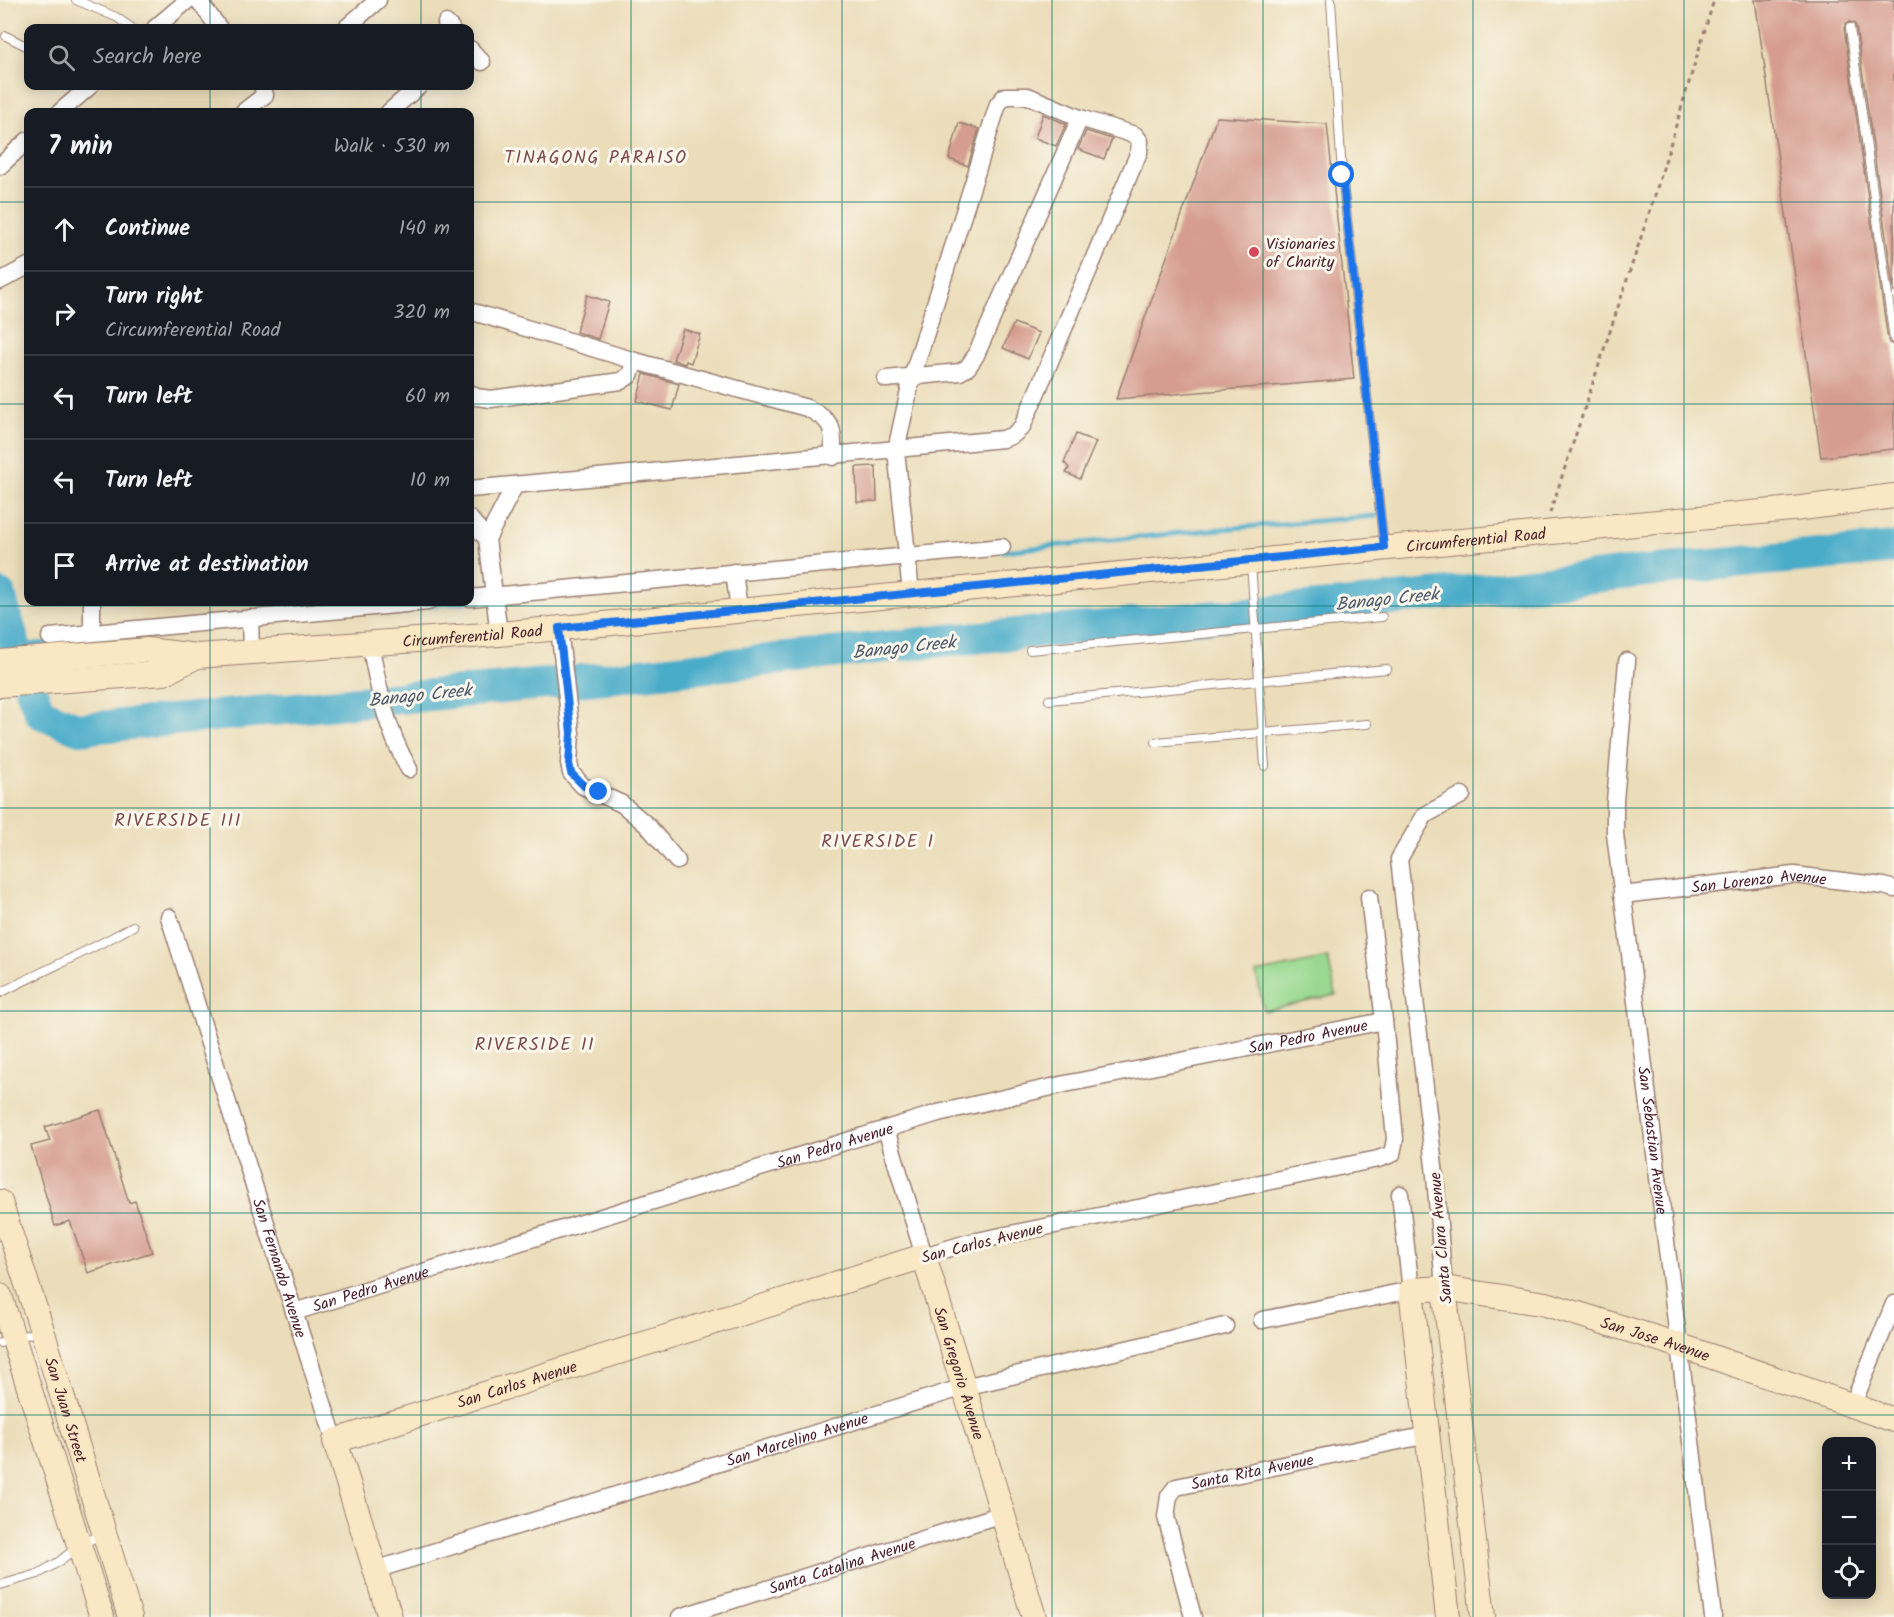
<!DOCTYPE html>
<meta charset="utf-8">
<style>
:root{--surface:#171b24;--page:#20242c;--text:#f1f3f6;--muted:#9ea1a6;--line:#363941}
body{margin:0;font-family:Kalam,sans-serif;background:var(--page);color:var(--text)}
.controls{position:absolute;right:18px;bottom:18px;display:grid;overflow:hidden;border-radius:12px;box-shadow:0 3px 15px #0003}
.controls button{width:54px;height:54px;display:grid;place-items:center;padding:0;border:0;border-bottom:2px solid var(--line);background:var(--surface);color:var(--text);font:30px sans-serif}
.stop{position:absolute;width:18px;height:18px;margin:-14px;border:4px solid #1a73e8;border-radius:50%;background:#fff}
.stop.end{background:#1a73e8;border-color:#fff;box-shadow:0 2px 6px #0008}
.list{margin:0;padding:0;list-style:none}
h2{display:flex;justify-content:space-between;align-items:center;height:78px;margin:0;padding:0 24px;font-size:26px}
h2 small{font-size:20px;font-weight:400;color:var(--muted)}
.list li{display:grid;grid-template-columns:39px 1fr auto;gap:18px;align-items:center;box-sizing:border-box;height:84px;padding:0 24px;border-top:2px solid var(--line)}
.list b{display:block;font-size:22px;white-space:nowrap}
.list p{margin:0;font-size:20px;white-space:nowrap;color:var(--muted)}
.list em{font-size:20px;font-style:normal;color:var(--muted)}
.icon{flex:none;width:33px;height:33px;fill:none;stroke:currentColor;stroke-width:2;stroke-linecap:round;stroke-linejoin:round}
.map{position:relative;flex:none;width:1894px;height:1617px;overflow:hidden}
.search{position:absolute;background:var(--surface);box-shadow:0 3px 15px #0003;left:24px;top:24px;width:450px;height:66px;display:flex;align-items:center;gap:15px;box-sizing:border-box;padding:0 21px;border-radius:12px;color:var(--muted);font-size:22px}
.panel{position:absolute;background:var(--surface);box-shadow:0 3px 15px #0003;left:24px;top:108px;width:450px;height:498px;border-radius:12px}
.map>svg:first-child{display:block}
.green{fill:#99d990;stroke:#727c5e;stroke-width:1.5}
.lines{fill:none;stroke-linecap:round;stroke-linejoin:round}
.stream{stroke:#4aacc9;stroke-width:5}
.river{stroke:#4aacc9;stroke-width:32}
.building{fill:#d59c8f}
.lane-casing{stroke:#9a7e72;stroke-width:10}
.street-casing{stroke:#9a7e72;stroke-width:19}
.secondary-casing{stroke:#9a7e72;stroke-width:26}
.path{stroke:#9a7e72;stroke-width:3;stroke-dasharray:4.5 4.5;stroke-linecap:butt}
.lane{stroke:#fff;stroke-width:8}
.street{stroke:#fff;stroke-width:16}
.secondary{stroke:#fae7c3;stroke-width:24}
.route{stroke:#1a73e8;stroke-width:8}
.grid{fill:none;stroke:#0f766e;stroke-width:1.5;stroke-opacity:0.55}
.poi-dot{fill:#d1495b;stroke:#fbf7ec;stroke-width:2}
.labels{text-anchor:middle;stroke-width:6;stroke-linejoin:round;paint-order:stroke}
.poi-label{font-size:16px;fill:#4a1f2b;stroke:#fbf7ec;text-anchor:start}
.street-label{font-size:16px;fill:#4a1f2b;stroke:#fbf7ec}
.neighbourhood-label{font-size:18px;letter-spacing:1.5px;fill:#7b4b4e;stroke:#fbf7ec}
.water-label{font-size:18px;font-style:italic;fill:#4a576a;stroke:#fbf7ec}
</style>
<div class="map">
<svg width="1894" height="1617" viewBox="0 0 1894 1617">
<rect width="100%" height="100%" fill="#fbf7ec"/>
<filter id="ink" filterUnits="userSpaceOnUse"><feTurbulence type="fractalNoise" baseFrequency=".0167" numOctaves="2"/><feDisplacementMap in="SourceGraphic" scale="12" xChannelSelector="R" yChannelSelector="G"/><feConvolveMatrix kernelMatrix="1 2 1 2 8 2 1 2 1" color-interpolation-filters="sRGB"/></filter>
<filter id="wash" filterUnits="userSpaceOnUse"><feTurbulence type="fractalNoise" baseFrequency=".008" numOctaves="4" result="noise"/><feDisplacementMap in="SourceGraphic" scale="24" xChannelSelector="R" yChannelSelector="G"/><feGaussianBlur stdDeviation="1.35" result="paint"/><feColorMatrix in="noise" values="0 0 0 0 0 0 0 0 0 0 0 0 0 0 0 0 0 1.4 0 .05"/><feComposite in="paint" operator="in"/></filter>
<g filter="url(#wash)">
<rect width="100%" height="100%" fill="#ebddb9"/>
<!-- green -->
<path class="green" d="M1328,958L1336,995L1264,1011L1256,973Z"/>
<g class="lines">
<!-- stream -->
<path class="stream" d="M1003,551L1210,530L1376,516
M429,605L466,602
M15,646L49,643"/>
<!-- river -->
<path class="river" d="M0,595L15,646L40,713L79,729L606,678L949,640L1352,604L1647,571L1894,548"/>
</g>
<g id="blocks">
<!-- building -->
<path class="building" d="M1755,0H1894V293L1856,27L1855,24L1850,22L1846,23L1844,28L1888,340L1889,343L1894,345V449L1821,457Z
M1043,114L1066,124L1056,146L1035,138Z
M1217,117L1327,124L1354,379L1116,399Z
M959,123L979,129L968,166L949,159Z
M1086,131L1112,139L1104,159L1078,149Z
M587,295L609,302L598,339L576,332Z
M1014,323L1039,333L1028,359L1003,348Z
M683,329L700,334L691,363L686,361L685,364L673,360Z
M644,374L679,384L672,410L637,401Z
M1076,434L1096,442L1080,479L1066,473L1069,468L1064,462Z
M876,466L877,501L857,502L856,467Z
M100,1110L129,1203L135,1201L152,1252L88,1273L70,1221L55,1226L31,1146L50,1141L45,1127Z"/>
</g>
</g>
<g filter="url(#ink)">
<use href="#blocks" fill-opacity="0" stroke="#9a7e72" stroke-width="1.5"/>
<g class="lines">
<!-- lane casing -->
<g class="lane-casing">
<path id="lane" d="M76,0L116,17L132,28
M1331,0L1342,175L1384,547
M1850,28L1894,339
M6,36L28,47
M1251,563L1265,766
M1030,650L1382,617
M1049,700L1387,669
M1156,742L1367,724
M0,993C44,970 90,951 133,926
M0,1343L39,1331
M0,1585L38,1574L60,1561L79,1545L103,1534"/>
</g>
<!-- street casing -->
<g class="street-casing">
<g id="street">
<path d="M198,0L219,28"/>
<path d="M446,23L451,28"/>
<path d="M155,28L188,0"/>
<path d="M346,28L378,0"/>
<path d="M470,49L482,62"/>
<path d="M60,112L90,86"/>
<path d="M243,112L265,95L262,86"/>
<path d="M389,112L419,86"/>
<path d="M0,166L28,140"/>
<path d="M0,281L28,266"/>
<path d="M470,311L635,361L807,408C835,422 833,428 833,457"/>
<path d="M886,379L960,372L968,367L976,355L1080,118"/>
<path d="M470,393L476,397L491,399L621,381L630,375L635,361"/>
<path d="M470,489C647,473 825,457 1003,439L1013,435L1022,427L1139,152L1140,141L1135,135L1080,118L1028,96H1005L998,104L912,377L896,450L911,593"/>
<path d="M470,519L487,539L499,634"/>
<path d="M487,539L515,485"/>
<path d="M734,572L739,610"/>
<path d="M470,598L1002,547"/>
<path d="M92,602V633"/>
<path d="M250,618L251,653"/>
<path d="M559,628L571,733L569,763L571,773L583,786L622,804L648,826L677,861"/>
<path d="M50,637L428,602"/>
<path d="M370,643C379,691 385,726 409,769"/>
<path id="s1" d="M1627,661L1615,801V834L1713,1617"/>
<path id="s2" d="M1622,895L1794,875L1884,886L1894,889"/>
<path id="s3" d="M169,917L335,1441"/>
<path d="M886,1129L924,1256L967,1243L1378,1159L1392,1154L1395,1139L1384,1021L1369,897"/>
<path d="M1444,1288L1435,1175L1399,859L1425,815L1462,795"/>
<path id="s4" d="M294,1312L938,1113L1065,1084L1384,1021"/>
<path d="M1262,1320L1411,1290L1400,1194"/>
<path d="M1853,1404L1894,1304"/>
<path id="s5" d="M375,1570L964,1387L1225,1326"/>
<path id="s6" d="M680,1617L1002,1514"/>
<path id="s7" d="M1193,1617L1166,1517L1169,1496L1176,1487L1428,1435"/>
</g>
</g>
<!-- secondary casing -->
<g class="secondary-casing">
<g id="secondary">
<path id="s8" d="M0,662L147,650L197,656L499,634L1802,508L1894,496"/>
<path d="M0,685L164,673L197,656"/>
<path id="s9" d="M0,1202L42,1330L130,1617"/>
<path d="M1444,1288L1483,1617"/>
<path d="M0,1296L102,1617"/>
<path id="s10" d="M390,1617L335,1441L924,1256L1034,1617"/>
<path id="s11" d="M1448,1617L1411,1290L1444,1288L1546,1304L1678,1345L1894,1420"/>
</g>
</g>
<!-- path -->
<path class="path" d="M1550,513L1654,198L1714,0"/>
<!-- lane -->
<use href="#lane" class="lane"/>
<!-- street -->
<use href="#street" class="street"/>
<!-- secondary -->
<use href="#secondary" class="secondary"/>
</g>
</g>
<g class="lines" filter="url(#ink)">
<!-- route -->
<path class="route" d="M599,792L584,786L571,773L569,763L571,733L559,628L1384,547L1342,175"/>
</g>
<!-- grid -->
<path class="grid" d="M210,0V28M421,0V28M631,0V1617M842,0V1617M1052,0V1617M1263,0V1617M1473,0V1617M1684,0V1617M210,86V112M421,86V112M0,202H28M470,202H1894M0,404H28M470,404H1894M210,602V1617M421,602V1617M0,606H1894M0,808H1894M0,1011H1894M0,1213H1894M0,1415H1894"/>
<!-- markers -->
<circle class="poi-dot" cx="1254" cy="252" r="6"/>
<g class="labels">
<!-- poi labels -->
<g class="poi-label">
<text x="1266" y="249">Visionaries<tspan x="1266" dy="18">of Charity</tspan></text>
</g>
<!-- street labels -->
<g class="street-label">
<text dy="6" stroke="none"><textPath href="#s8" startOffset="1482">Circumferential Road</textPath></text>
<text dy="6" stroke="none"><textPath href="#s8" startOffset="474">Circumferential Road</textPath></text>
<text dy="6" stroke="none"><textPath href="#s2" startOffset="138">San Lorenzo Avenue</textPath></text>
<text dy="6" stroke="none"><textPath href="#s4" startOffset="1052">San Pedro Avenue</textPath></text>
<text dy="6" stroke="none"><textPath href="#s1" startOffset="482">San Sebastian Avenue</textPath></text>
<text dy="6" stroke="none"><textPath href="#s4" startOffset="566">San Pedro Avenue</textPath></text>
<text transform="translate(1440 1238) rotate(-95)" y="6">Santa Clara Avenue</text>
<text transform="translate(982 1242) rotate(-14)" y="6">San Carlos Avenue</text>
<text dy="6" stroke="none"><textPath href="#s3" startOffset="368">San Fernando Avenue</textPath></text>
<text dy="6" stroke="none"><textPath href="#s4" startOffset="80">San Pedro Avenue</textPath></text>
<text dy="6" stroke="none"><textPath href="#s11" startOffset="580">San Jose Avenue</textPath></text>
<text dy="6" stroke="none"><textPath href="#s10" startOffset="924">San Gregorio Avenue</textPath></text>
<text dy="6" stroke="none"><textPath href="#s10" startOffset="375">San Carlos Avenue</textPath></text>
<text dy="6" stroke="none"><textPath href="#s9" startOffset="218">San Juan Street</textPath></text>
<text dy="6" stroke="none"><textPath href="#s5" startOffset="442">San Marcelino Avenue</textPath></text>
<text dy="6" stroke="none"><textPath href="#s7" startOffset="214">Santa Rita Avenue</textPath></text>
<text dy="6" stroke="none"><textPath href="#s6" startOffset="170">Santa Catalina Avenue</textPath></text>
</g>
<!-- neighbourhood labels -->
<g class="neighbourhood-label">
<text x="596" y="163">TINAGONG PARAISO</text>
<text x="178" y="826">RIVERSIDE III</text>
<text x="878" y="847">RIVERSIDE I</text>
<text x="535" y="1050">RIVERSIDE II</text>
</g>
<!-- water labels -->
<g class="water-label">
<text transform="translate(1387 599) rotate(-6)" y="6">Banago Creek</text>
<text transform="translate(904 647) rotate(-6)" y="6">Banago Creek</text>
<text transform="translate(420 695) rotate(-6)" y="6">Banago Creek</text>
</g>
</g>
</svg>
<div class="controls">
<button>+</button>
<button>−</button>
<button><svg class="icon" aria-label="locate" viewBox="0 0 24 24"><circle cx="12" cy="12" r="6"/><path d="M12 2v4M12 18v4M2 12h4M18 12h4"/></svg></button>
</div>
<div class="stop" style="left:1342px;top:175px"></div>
<div class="stop end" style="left:599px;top:792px"></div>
<div class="search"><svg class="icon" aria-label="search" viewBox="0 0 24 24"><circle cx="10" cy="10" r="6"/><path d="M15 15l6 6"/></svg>Search here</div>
<section class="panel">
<h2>7 min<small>Walk · 530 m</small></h2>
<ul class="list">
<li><svg class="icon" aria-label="ahead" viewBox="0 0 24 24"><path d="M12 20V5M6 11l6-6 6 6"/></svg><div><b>Continue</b></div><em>140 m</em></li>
<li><svg class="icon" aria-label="right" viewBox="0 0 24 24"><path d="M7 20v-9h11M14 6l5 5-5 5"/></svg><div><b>Turn right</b><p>Circumferential Road</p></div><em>320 m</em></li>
<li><svg class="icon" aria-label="left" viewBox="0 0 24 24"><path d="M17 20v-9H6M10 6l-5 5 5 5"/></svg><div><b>Turn left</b></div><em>60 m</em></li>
<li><svg class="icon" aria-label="left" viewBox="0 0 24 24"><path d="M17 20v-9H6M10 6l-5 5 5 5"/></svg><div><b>Turn left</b></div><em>10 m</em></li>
<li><svg class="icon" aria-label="arrive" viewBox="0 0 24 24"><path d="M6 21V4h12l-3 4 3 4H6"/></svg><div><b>Arrive at destination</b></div></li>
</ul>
</section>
</div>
